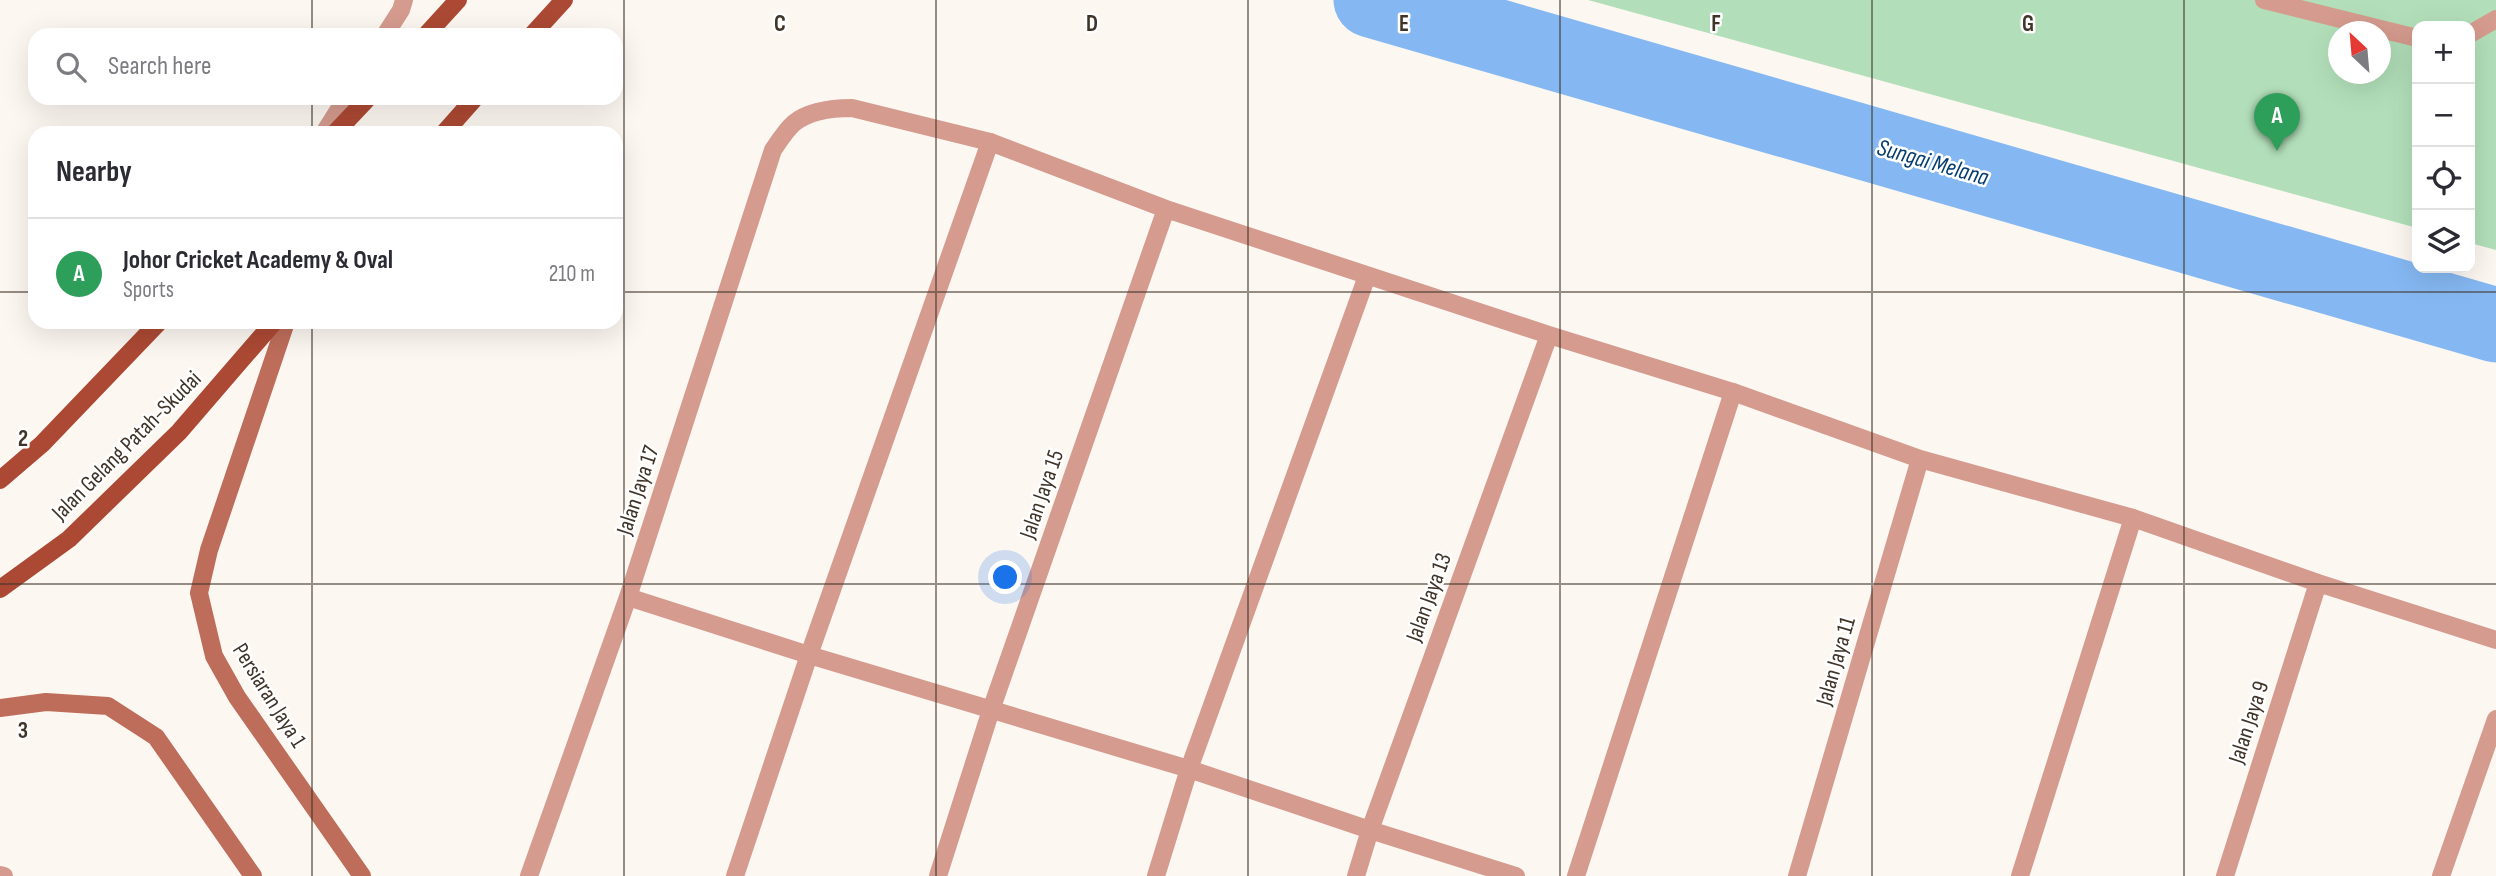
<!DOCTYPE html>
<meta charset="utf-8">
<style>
:root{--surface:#fff;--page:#f2f2f3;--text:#2b2b33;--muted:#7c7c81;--line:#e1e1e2;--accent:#458c92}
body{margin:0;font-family:"Sofia Sans Condensed",sans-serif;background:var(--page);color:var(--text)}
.controls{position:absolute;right:21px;top:21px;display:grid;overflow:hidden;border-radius:14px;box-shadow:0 7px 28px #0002}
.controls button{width:63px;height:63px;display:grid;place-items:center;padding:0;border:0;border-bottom:2px solid var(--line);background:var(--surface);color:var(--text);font:35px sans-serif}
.compass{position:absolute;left:2328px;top:21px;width:63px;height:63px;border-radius:50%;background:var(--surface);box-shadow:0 7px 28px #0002;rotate:334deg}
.you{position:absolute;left:1006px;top:578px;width:24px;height:24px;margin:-18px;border:5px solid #fff;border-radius:50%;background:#1a73e8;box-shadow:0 0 0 10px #1a73e833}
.badge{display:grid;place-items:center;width:46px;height:46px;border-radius:50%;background:var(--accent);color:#fff;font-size:23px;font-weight:700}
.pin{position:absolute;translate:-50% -58px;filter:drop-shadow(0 2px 4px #0008)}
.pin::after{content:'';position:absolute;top:37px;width:24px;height:21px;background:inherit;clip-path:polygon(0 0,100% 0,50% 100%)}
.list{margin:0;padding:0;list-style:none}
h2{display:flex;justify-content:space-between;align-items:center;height:91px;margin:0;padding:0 28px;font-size:30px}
h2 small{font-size:23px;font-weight:400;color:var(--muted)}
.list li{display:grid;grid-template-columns:46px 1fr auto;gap:21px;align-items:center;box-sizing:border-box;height:112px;padding:0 28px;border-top:2px solid var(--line)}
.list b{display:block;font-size:26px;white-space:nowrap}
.list p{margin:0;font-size:23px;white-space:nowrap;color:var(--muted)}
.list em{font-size:23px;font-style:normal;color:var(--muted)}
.icon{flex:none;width:38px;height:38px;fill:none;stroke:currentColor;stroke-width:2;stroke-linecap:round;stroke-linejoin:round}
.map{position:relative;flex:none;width:2496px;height:876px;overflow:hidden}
.search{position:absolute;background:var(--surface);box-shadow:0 7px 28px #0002;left:28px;top:28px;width:595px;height:77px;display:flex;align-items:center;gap:18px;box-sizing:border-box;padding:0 24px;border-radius:21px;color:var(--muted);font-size:26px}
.panel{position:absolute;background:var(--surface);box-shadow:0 7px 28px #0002;left:28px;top:126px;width:595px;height:203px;border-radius:21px}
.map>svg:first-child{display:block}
.green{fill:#b2dfb9;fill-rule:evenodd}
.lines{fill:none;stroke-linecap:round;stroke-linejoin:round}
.river{stroke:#85b8f2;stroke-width:75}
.service{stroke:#d59b8e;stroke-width:18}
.minor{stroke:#d59b8e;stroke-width:18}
.tertiary{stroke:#d59b8e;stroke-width:18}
.secondary{stroke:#be6d5a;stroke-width:18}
.primary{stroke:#ac4934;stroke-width:18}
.grid{fill:none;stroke:#403429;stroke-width:2;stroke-opacity:0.55}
.labels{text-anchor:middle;stroke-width:5;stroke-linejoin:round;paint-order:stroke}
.street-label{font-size:23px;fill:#403429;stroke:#fff}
.water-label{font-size:24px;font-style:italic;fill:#053d71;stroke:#fff}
.grid-label{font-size:23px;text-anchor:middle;font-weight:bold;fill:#403429;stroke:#fff;stroke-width:5;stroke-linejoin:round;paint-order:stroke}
</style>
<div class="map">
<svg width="2496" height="876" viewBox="0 0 2496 876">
<rect width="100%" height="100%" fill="#fdf7f2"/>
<!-- green -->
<path class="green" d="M1588,0H2496V250L2470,243V26H2417V228ZM2338,32H2380V74H2338Z"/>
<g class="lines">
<!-- river -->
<path class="river" d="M1371,0L2496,325"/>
<!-- service -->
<path class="service" d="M2264,0L2417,38
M2470,34L2496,19
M0,875L4,876
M735,876L809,655L990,142
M1156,876L1189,769L1367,276
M1576,876L1733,392
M2020,876L2133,518
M2441,876L2496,719"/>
<!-- minor -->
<path class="minor" d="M628,597L809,655L1189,769L1370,830L1516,876
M529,876L628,597L773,150C779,141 786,130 794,123C809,111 833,108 852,108L990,142L1166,209L1549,335L1733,392L1920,459L2133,518L2318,583L2496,640
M938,876L991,710L1166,209
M1356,876L1370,830L1549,335
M1797,876L1920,459
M2225,876L2318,583"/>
<!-- tertiary -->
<path class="tertiary" d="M385,35L401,10L404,0
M324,133L346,98"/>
<!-- secondary -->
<path class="secondary" d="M286,322L209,550L199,593L214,656L237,697L362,876
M0,708L46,702L108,706L156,737L253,876"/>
<!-- primary -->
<path class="primary" d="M426,35L458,0
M532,35L564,0
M335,133L368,98
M444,133L475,98
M0,480L42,444L159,322
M0,589L69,539L179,432L274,322"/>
</g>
<!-- grid -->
<path class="grid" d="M312,0V35M624,0V876M936,0V876M1248,0V876M1560,0V876M1872,0V876M2184,0V876M312,98V133M0,292H35M616,292H2496M312,322V876M0,584H2496"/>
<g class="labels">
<!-- street labels -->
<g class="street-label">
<text transform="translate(126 445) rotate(-45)" y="8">Jalan Gelang Patah-Skudai</text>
<text transform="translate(637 490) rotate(-72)" y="8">Jalan Jaya 17</text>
<text transform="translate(1041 494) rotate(-71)" y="8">Jalan Jaya 15</text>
<text transform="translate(1428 597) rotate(-70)" y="8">Jalan Jaya 13</text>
<text transform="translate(1835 661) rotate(-74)" y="8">Jalan Jaya 11</text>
<text transform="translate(270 695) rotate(58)" y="8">Persiaran Jaya 1</text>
<text transform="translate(2248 722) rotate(-72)" y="8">Jalan Jaya 9</text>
</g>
<!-- water labels -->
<g class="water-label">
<text transform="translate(1933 162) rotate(16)" y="8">Sungai Melana</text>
</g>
</g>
<g class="grid-label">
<text x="780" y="31">C</text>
<text x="1092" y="31">D</text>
<text x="1404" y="31">E</text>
<text x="1716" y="31">F</text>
<text x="2028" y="31">G</text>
<text x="23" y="446">2</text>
<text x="23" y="738">3</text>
</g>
</svg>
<div class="controls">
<button>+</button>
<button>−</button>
<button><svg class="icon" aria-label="locate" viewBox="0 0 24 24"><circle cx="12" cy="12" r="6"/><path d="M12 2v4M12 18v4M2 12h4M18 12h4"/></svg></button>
<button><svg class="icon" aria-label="layers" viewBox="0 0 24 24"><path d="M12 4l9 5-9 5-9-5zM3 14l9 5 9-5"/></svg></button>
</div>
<svg class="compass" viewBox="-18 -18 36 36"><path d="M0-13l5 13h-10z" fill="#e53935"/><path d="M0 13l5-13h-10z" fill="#7c7c81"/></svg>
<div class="you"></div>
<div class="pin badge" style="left:2277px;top:151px;background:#2e9e5b">A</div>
<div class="search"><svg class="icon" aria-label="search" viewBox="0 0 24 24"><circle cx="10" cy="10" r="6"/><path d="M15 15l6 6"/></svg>Search here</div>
<section class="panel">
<h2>Nearby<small></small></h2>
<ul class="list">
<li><span class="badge" style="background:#2e9e5b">A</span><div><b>Johor Cricket Academy &amp; Oval</b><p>Sports</p></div><em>210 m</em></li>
</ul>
</section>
</div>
